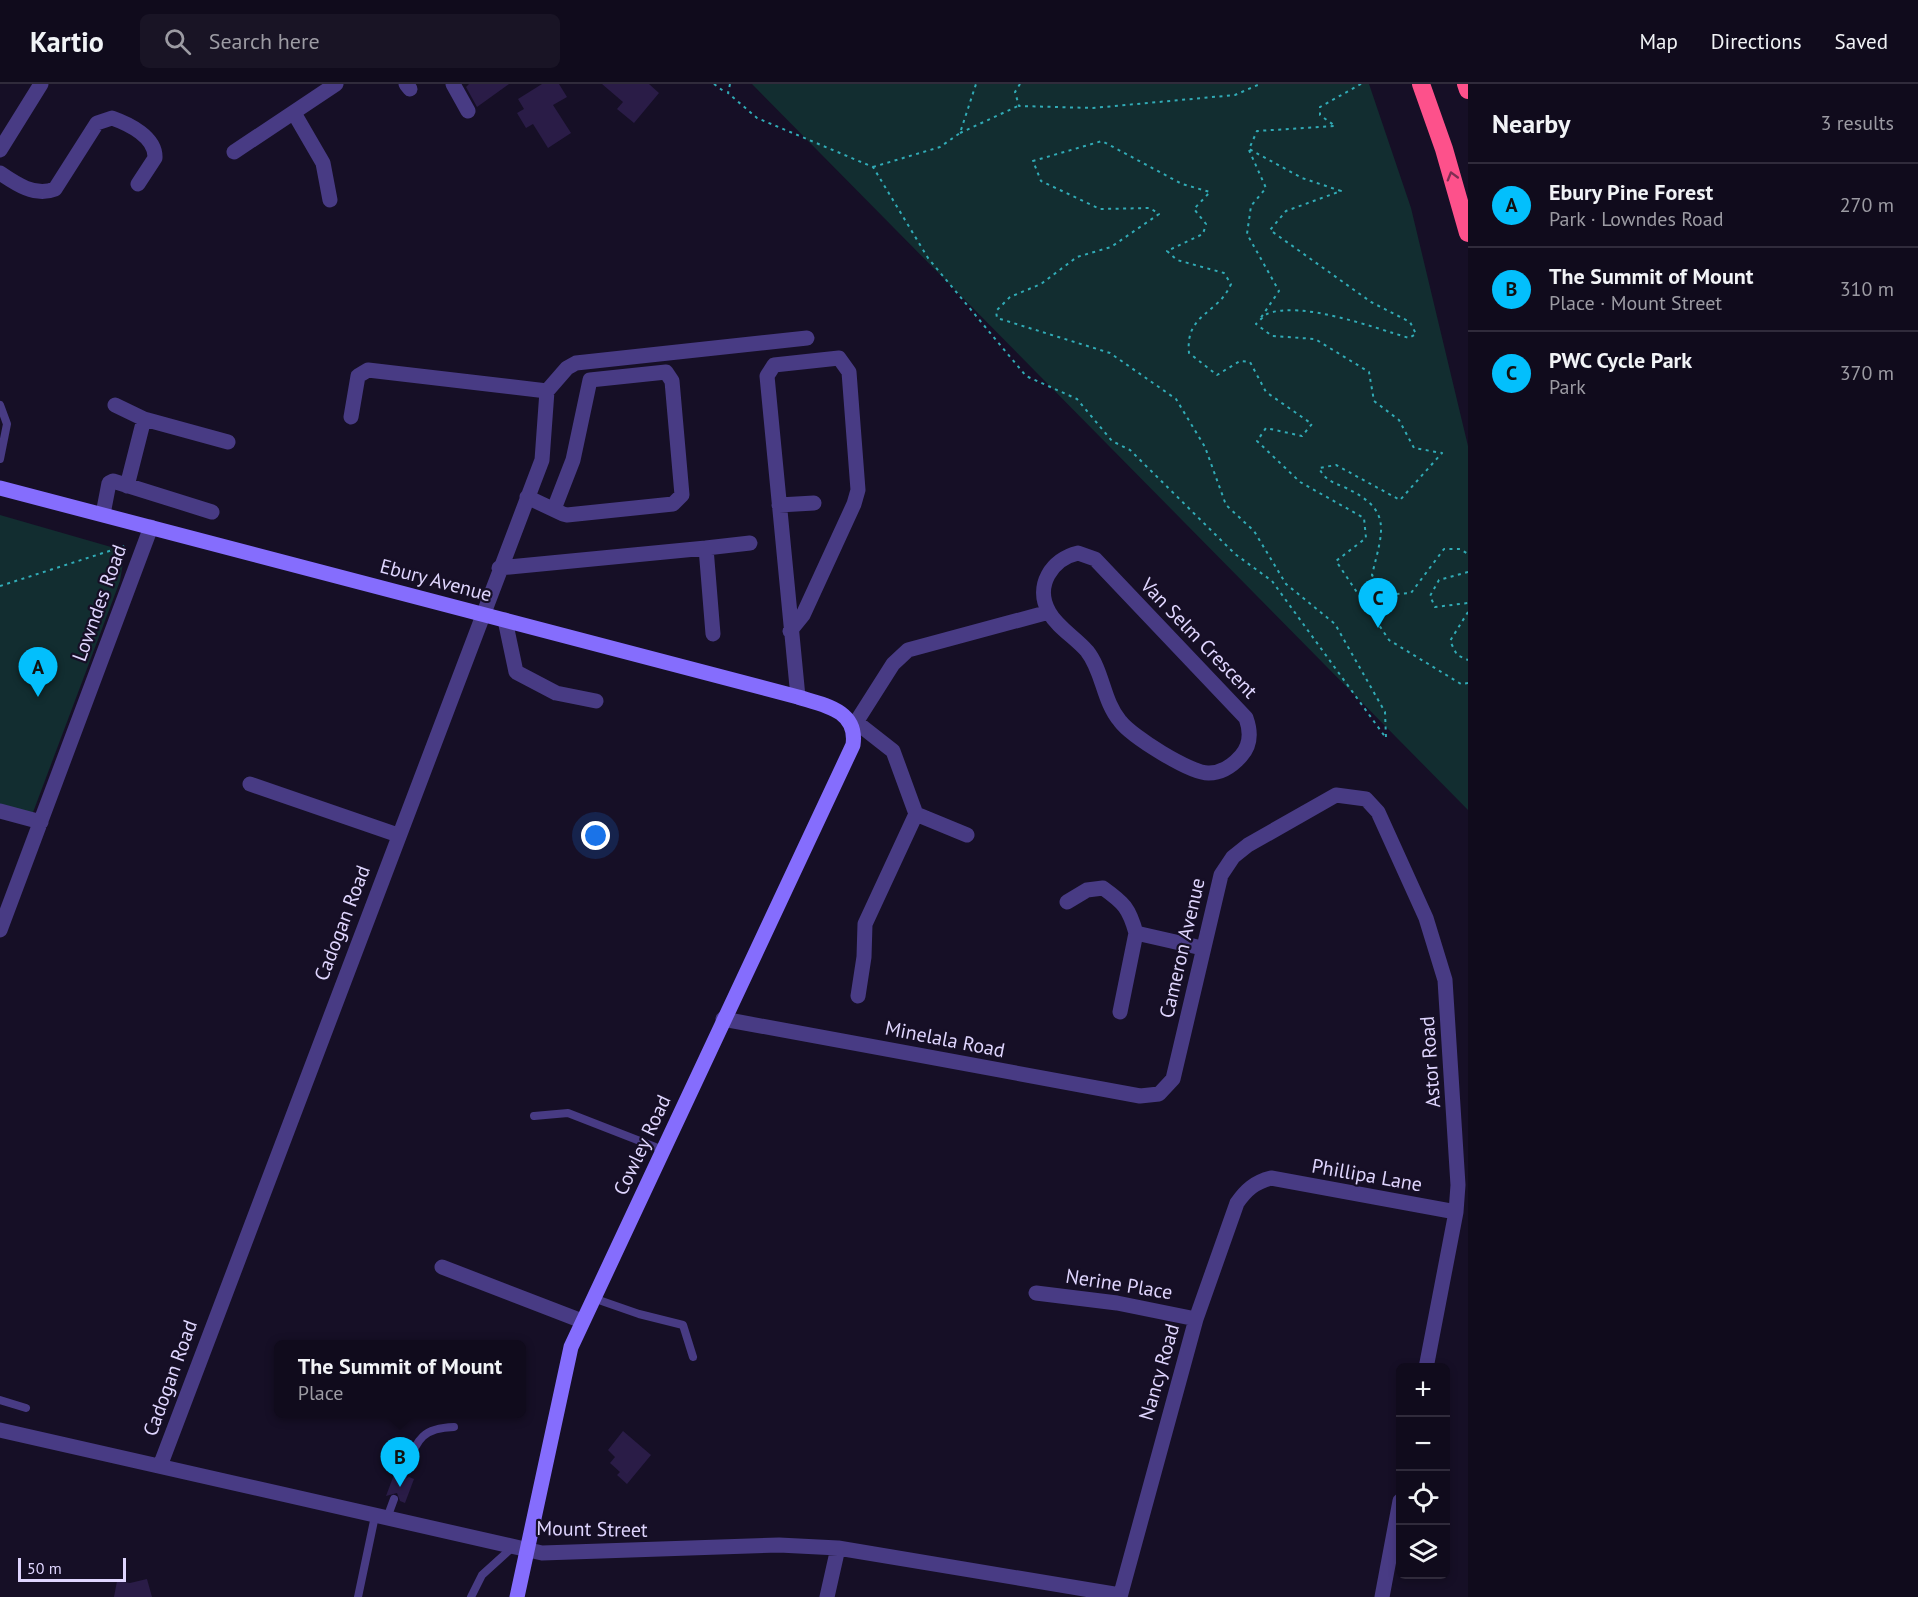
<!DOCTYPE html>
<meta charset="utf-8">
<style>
:root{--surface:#100b1c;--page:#191425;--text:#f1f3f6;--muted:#9c9ba3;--line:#302b3b;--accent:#03bffc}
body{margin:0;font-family:"PT Sans",sans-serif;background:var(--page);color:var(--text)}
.controls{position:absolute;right:18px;bottom:18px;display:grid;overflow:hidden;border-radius:9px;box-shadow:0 3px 9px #0003}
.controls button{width:54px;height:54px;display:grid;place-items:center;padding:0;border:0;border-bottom:2px solid var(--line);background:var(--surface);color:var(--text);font:30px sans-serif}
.scale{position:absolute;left:18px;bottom:15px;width:108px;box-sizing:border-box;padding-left:6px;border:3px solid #dfd5fe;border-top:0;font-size:16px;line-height:21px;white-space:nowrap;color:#dfd5fe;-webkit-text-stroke:4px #160f26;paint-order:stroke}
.you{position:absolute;left:596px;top:752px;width:21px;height:21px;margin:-15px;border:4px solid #fff;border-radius:50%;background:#1a73e8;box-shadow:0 0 0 9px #1a73e833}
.badge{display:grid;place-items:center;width:39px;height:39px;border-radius:50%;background:var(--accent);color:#111;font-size:20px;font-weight:700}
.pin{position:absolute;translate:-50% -50px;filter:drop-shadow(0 2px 3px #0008)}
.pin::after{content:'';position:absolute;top:32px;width:21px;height:18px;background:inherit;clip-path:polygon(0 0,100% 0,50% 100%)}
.popup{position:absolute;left:274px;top:1256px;width:252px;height:78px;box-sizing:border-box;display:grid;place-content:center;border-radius:9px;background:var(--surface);filter:drop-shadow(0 2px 4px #0005);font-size:20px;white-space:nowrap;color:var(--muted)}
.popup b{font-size:22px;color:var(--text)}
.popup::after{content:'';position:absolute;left:50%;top:100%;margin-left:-12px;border:12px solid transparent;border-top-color:var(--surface)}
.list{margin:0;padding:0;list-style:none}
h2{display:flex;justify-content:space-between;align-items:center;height:78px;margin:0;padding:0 24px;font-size:26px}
h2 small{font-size:20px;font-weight:400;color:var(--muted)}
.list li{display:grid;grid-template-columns:39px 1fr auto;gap:18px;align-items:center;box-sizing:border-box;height:84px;padding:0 24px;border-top:2px solid var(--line)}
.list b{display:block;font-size:22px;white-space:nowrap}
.list p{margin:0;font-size:20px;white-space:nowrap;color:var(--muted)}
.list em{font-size:20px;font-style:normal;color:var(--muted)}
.icon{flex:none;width:33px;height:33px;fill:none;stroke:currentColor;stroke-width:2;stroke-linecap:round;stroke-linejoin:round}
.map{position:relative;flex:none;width:1468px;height:1513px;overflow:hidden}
header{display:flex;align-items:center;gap:36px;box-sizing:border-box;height:84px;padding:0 30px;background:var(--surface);border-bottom:2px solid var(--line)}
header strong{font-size:28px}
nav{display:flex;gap:33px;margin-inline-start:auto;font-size:21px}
.search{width:420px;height:54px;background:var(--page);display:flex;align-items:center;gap:15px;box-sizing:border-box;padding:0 21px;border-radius:9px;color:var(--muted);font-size:22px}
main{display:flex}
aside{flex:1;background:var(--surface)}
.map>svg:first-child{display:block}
.green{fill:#122d30}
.building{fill:#2a1c47}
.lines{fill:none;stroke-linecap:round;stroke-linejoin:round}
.path{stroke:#31abb6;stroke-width:2;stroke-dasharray:3 4.5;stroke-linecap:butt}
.lane{stroke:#483b84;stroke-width:8}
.street{stroke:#483b84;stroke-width:15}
.secondary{stroke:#856dfd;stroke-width:15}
.highway{stroke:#fd518b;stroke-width:18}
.oneway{stroke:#7e2d53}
.labels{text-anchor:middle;stroke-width:4.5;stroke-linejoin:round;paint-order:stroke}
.street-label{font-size:20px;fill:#dfd5fe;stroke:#160f26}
</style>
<header>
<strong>Kartio</strong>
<div class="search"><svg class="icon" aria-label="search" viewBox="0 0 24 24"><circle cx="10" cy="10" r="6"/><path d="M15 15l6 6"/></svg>Search here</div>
<nav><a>Map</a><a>Directions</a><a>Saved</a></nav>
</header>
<main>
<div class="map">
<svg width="1468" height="1513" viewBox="0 0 1468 1513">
<rect width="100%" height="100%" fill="#160f26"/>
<!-- green -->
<path class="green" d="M752,0H1369L1411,124L1468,362V726Z
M0,431L125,467L120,497L29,739L0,730Z"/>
<!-- building -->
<path class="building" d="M469,0H509L477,23L466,3Z
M542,0H559L567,13L553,21L571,49L548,64L533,40L526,44L517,29L524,25L518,15Z
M602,0H649L659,9L634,39L617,25L623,18Z
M623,1347L651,1371L627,1400L617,1391L620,1388L610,1379L615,1373L608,1366Z
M395,1388L401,1397L409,1393L414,1395L405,1419L400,1417L397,1409L386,1412Z
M147,1495L152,1513H114L117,1497L130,1499Z"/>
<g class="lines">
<!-- path -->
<path class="path" d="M714,0L726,9
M730,0L728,9L757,34L873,83L928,174L1026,292L1077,315L1112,357L1130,366L1235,470L1272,497L1386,654L1385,628L1335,540L1286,500L1254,447L1226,421L1205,363L1176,315L1110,269L997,234L996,227L1010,213L1041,200L1077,173L1111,163L1159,130L1150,124L1100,125L1041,97L1033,77L1102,57L1182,100L1210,108L1194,125L1206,140L1203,150L1167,167L1177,176L1224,189L1231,200C1218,231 1185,229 1189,269L1217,291L1240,277L1250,278L1266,308L1312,340L1302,352L1266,344L1257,357L1300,398L1364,434L1366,454L1336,477L1389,556L1461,600L1468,599
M1020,0L1015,8L1019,22L1093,24L1235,11L1260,0
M1361,0L1320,23V31L1335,42L1257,47L1249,65L1302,94L1341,107L1286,127L1270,146L1371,218L1410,238L1416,250L1409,254C1375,244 1300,216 1267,230C1264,232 1259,237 1256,240L1272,252L1315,255L1369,288L1374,317L1399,336L1414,364L1442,369L1400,416L1336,381L1319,384C1325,396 1332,398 1344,403C1393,426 1383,445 1372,491L1383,511L1411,509L1444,465H1460L1468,470
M960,49L1018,22
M1249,66L1266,104L1251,122L1247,150L1279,207L1260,235
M873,83L940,63L960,49L976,0
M1468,488L1439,496L1430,512L1435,523L1468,519
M0,502L128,461
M1468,528L1450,557L1457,571L1468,576"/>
<!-- lane -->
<path class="lane" d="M0,321L7,340L0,375
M534,1032L568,1029L663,1066
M593,1214L639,1230L683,1241L693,1273
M0,1316L26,1324
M403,1391C417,1360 417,1344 454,1343
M387,1434L394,1415
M358,1513L375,1432
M471,1513L482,1491L514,1462"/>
<!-- street -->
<path class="street" d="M406,0L410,5
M453,0L468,27
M294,29L323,79L330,116
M0,66L41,0
M234,68L336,0
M0,89C16,100 35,113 55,105L97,39L112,34C129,40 156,53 155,74L138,100
M547,307L567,284L576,279L807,254
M115,321L144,335L228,358
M351,333L358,292L368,286L547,307
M127,402L144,335
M527,413L563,430L567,431L673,420L682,411L672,297L666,288L590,296L573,376L554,425
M779,421L814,419
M103,430L109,399L113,397L212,428
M706,464L750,459
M1078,469L1095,475L1246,634C1251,648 1251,661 1241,672C1233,681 1222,689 1209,689C1191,690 1131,652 1120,637C1103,617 1103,587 1087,567C1076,554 1057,543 1049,528C1034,502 1052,475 1078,469Z
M499,484L706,464L713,550
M505,536L516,588L556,609L596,617
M790,547L803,531L854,420L858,406L849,288L839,274L774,281L767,292L798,613
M856,638L893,667L916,730L865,840L864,873L858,912
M853,643L893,580L908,566L1049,528
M250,700L398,751
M0,727L41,738
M916,730L967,751
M1067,818L1087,806L1103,804C1124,819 1129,824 1136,849L1202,864
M0,846L151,443
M1120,928L1136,849
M723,935L1140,1012L1159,1010L1173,995L1221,791L1233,773L1248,761L1336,711L1366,715L1378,728L1426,834L1445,896L1458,1101L1456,1128L1426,1284
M442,1183L582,1237
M1036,1209L1117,1219L1196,1235
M0,1346L542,1469L779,1461L838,1464L1120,1511
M160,1382L542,376L547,307
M827,1513L838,1464
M1120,1513L1196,1235L1237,1119C1246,1106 1255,1098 1271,1094L1456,1128
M1382,1513L1400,1417"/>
<!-- secondary -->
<path class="secondary" d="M0,404L798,613C824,621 858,626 853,661L571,1263L517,1513"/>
<!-- highway -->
<path class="highway" d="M1421,0L1444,65L1468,149
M1466,0L1468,6"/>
</g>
<!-- one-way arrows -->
<defs><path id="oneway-chevron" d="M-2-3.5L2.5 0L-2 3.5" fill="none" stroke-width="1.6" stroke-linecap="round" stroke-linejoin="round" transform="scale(1.5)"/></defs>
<use class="oneway" href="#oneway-chevron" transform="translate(1452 92) rotate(-106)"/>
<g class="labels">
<!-- street labels -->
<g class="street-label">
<text transform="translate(436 496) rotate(15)" y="7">Ebury Avenue</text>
<text transform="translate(99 519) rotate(-70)" y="7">Lowndes Road</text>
<text transform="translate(1199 554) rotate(46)" y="7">Van Selm Crescent</text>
<text transform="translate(342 839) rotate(-69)" y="7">Cadogan Road</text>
<text transform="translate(1182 864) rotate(-77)" y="7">Cameron Avenue</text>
<text transform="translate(945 955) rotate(11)" y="7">Minelala Road</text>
<text transform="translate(1430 978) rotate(-94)" y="7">Astor Road</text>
<text transform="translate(642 1061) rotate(-65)" y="7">Cowley Road</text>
<text transform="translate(1367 1091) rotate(10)" y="7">Phillipa Lane</text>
<text transform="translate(1119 1200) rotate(9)" y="7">Nerine Place</text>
<text transform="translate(1159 1288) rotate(-74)" y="7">Nancy Road</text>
<text transform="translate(170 1294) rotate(-70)" y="7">Cadogan Road</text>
<text transform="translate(592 1445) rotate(1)" y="7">Mount Street</text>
</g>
</g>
</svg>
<div class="controls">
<button>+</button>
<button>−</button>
<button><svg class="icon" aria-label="locate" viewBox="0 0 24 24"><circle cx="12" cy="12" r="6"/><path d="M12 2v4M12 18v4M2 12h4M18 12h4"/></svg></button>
<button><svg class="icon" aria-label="layers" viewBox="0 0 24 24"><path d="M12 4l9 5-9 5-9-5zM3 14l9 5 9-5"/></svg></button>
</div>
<div class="scale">50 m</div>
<div class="you"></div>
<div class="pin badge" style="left:38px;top:613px">A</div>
<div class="pin badge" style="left:400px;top:1403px">B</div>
<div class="popup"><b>The Summit of Mount</b>Place</div>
<div class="pin badge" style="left:1378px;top:544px">C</div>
</div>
<aside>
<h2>Nearby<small>3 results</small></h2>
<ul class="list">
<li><span class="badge">A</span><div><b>Ebury Pine Forest</b><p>Park · Lowndes Road</p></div><em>270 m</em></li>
<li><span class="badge">B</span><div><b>The Summit of Mount</b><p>Place · Mount Street</p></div><em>310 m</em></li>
<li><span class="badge">C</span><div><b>PWC Cycle Park</b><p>Park</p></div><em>370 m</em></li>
</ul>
</aside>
</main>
